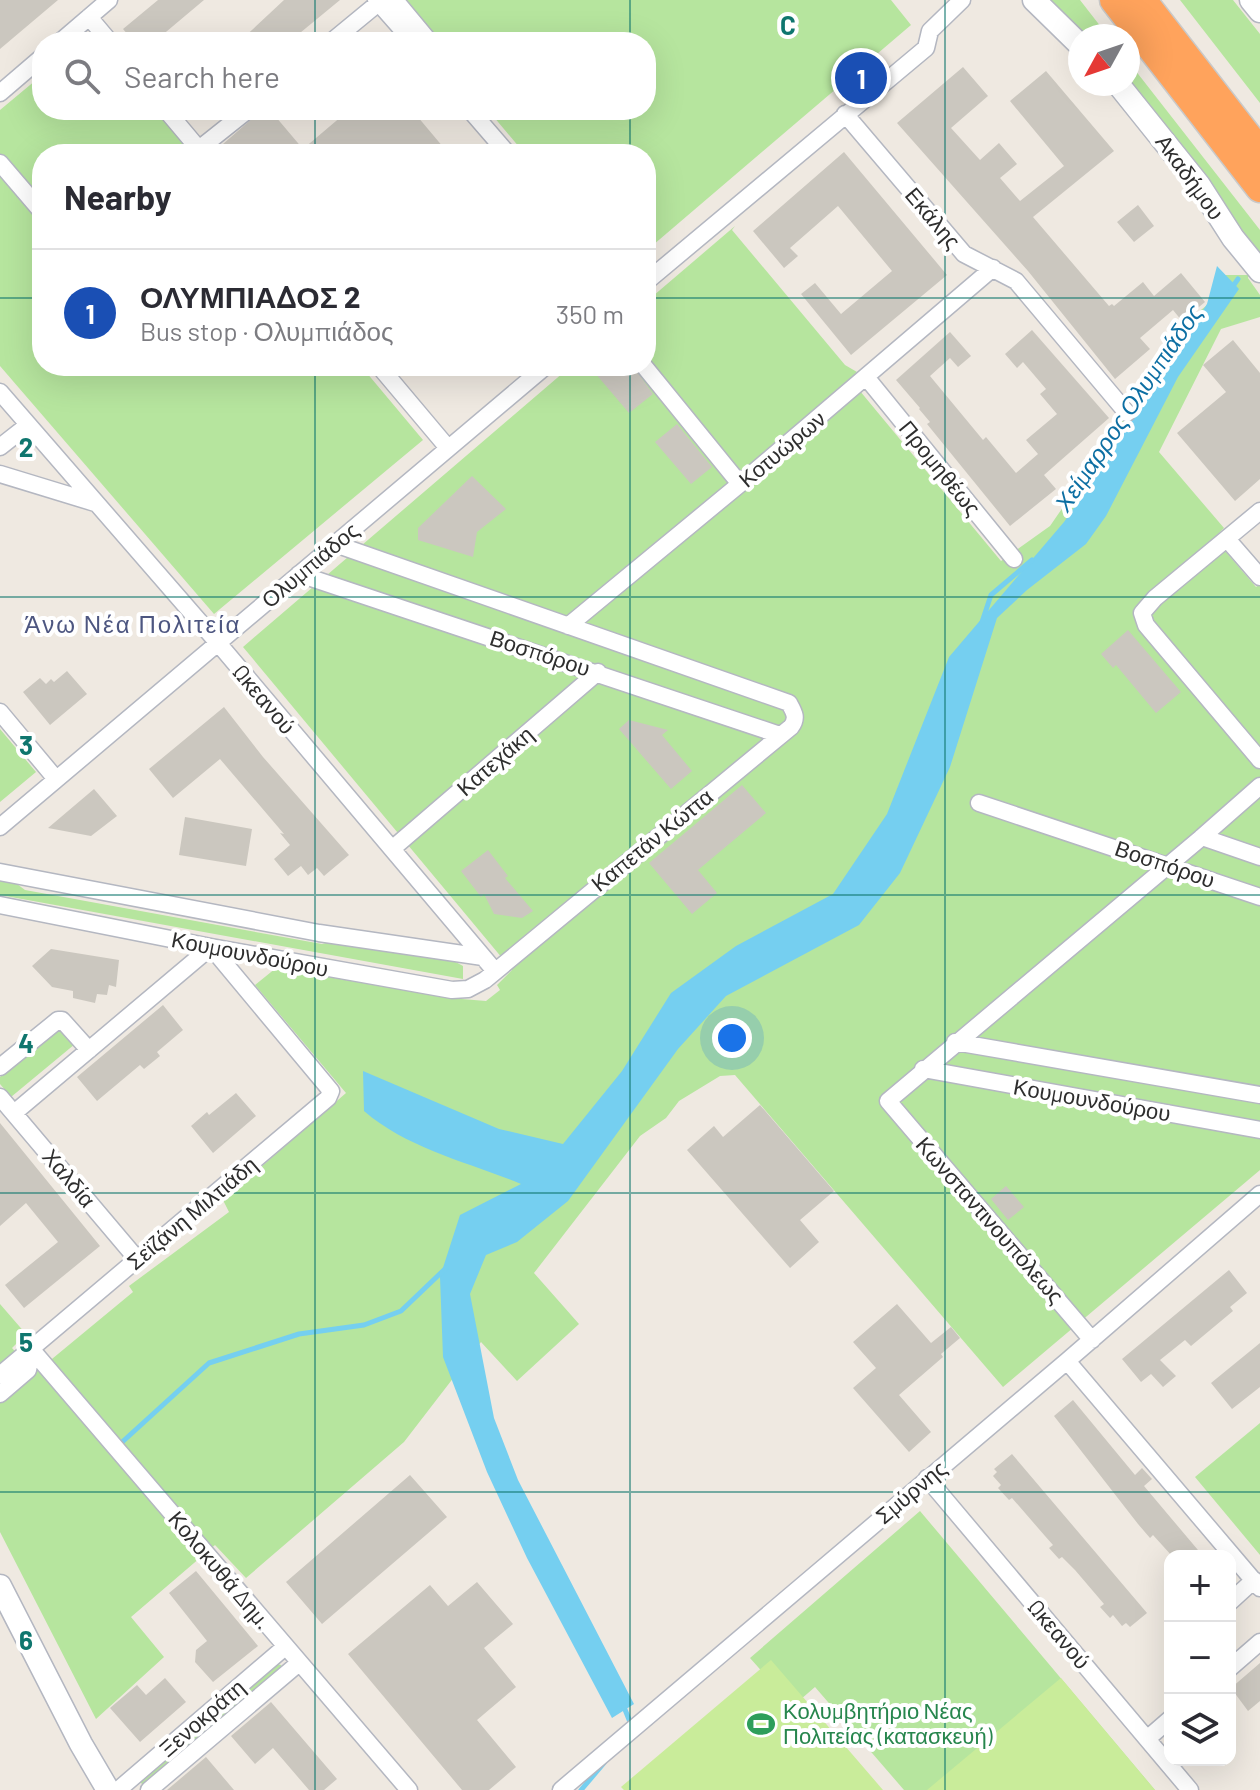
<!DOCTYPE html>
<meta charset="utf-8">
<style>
:root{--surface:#fff;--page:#f2f2f3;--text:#2b2b33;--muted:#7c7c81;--line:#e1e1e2;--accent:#4264fb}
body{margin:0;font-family:Barlow,sans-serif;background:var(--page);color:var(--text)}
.controls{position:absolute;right:24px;bottom:24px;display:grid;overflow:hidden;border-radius:16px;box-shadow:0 8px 32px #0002}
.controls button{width:72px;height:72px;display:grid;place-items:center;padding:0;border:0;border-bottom:2px solid var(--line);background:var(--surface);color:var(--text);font:40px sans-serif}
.compass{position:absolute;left:1068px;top:24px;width:72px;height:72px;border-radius:50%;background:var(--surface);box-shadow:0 8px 32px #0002;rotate:230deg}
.you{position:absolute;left:732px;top:1038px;width:28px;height:28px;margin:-20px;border:6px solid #fff;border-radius:50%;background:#1a73e8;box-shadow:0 0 0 12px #1a73e833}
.badge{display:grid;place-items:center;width:52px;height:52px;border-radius:50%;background:var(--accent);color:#fff;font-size:26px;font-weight:700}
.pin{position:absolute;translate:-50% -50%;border:4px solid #fff;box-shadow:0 2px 8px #0006}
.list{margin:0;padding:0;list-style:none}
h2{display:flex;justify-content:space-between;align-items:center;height:104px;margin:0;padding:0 32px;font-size:34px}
h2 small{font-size:26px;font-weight:400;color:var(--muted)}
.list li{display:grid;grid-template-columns:52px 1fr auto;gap:24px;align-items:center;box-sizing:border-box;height:128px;padding:0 32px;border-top:2px solid var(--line)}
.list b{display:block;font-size:30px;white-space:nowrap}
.list p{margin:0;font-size:26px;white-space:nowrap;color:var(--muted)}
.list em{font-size:26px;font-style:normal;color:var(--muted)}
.icon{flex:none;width:44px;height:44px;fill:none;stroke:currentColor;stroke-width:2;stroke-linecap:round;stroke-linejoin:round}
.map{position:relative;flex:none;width:1260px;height:1790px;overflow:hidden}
.search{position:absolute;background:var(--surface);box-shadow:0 8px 32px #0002;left:32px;top:32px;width:624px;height:88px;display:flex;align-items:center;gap:20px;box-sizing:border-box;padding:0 28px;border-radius:32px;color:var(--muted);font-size:30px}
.panel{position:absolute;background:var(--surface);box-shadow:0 8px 32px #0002;left:32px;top:144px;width:624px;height:232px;border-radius:32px}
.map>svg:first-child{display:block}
.green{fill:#b6e59e}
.pitch{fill:#c9ec9a}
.water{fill:#75cff0}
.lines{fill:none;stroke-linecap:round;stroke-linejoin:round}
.stream{stroke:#75cff0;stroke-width:5}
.building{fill:#cbc7bf}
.street-casing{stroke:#b4b7c1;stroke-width:19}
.secondary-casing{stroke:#b4b7c1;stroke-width:25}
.highway-casing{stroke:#c9c9c9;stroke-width:31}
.street{stroke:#fff;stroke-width:16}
.secondary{stroke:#fff;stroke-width:22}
.highway{stroke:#ffa35c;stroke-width:28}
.grid{fill:none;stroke:#0f766e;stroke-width:2;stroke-opacity:0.55}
.labels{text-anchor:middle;stroke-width:8;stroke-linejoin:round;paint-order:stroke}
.street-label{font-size:22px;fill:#2e2e2e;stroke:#fff}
.leisure-label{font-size:22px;fill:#27864d;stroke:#fff;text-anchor:start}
.water-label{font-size:24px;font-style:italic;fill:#0d6fa3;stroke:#fff}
.neighbourhood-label{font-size:24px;letter-spacing:2px;fill:#4d5680;stroke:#fff}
.grid-label{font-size:26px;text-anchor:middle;font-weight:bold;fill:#0f766e;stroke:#fff;stroke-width:8;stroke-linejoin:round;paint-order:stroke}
</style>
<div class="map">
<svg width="1260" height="1790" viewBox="0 0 1260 1790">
<rect width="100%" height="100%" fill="#efe9e1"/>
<!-- green -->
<path class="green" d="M395,0H891L911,25L646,251V154H525L488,110H646V42H430Z
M1045,0H1080L1108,36H1080Z
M1180,0H1233L1260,34V103Z
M1128,61L1260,230V253L1128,84Z
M42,75V110H159L196,154H42V366H361L423,440L214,614L0,366V110Z
M735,226L732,230L845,365L857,372L850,379L1001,561L1050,526L1197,313L1206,306L1225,275H1249L1248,278L1260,295V317L1221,329L1159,452L1224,528L1214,538L1256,587L1260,584V1170L1003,1387L735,1075L720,1076L679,1101L666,1118L640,1136L534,1273L579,1324L517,1381L481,1342L404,1442L246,1578L215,1545L131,1617L164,1657L96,1719L0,1532V1304L26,1334L12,1348L35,1373L133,1292L129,1286L229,1212L223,1200L346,1093L255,985L276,968L450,998L486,1001L500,990L497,985L512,970L243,647L571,366H646V302Z
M0,729L36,772L0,802Z
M0,881L17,884L25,890L322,944L334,941L452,960L463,966V979L0,895Z
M60,1027L75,1044L11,1097L0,1084V1077Z
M1260,1423V1555L1195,1477Z
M920,1511L1155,1790H904L815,1687L793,1706L750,1658Z
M277,1664L281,1665L282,1670L144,1787L139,1780Z"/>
<!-- pitch -->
<path class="pitch" d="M771,1660L883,1790H624L621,1787Z
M1061,1678L1155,1790H927Z"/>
<!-- water -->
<path class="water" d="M1217,266L1239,289L1178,377L1106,516L1086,544L1027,590L997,618L950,767L900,873L859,925L726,996L678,1049L568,1201L517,1242L486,1255L470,1294L494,1418L518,1480L634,1704L612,1718L527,1558L487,1472L443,1357L440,1277L460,1215L521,1184C468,1162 408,1149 364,1111L363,1071L499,1129L563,1144L622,1071L671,993L736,946L833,894L887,814L949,657L1064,522L1085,492L1207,304Z"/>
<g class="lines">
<!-- stream -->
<path class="stream" d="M1231,289L1238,279
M982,622L991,595L1032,560
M120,1444L209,1363L299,1334L364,1325L401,1311L446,1268
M624,1707L632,1727
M581,1790L604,1763"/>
</g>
<!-- building -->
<path class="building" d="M0,0H58L0,49Z
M158,0H204L154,42H134L123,29Z
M284,0H340L289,42H239Z
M963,67L988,96L951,128L980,160L999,143L1017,164L1000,178L1020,201L1064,166L1010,101L1046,71L1114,151L1033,217L1109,306L1112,304L1114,306L1143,282L1154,296L1181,273L1205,302L1182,321L1173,310L1140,338L1150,349L1115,379L1028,271L897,123Z
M262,110H270L303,149L349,110H412L449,154H231L223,144Z
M844,152L947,275L851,355L801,294L815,283L841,314L892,271L838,206L790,248L798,256L784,268L753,231Z
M1138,205L1154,226L1134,242L1117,222Z
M1032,330L1109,418L1044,475L1056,489L1010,526L927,424L930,422L919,409L920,408L896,380L950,332L971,356L958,367L950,358L930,376L983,440L986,437L1016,473L1038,454L1026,440L1057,414L1040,394L1046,389L1023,362L1017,368L1005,354Z
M1233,340L1260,373V479L1235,501L1177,433L1226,392L1203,365Z
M589,366H633L653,394L629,413Z
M677,424L712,467L691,484L655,442Z
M472,476L506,509L477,532L473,557L418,540V528Z
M1128,630L1181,692L1156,713L1116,665L1113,668L1101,654Z
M67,671L87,694L50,725L23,692L40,678L46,684L51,679L54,682Z
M224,707L263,757L349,855L324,876L317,868L308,875L301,866L288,876L274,859L290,845L280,833L284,834L220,759L173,798L149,769Z
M629,720L668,730L662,735L692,771L671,789L619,729Z
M742,785L766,813L698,870L717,893L692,914L649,863Z
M94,789L117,816L91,836L48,828Z
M185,817L252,829L246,866L179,855Z
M488,850L508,876L505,878L533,911L522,918L494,914L484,894L481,897L461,871Z
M51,949L119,960L116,987L109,985L107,995L97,994L95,1003L73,998V991L52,987L32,966Z
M163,1005L183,1030L157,1052L160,1056L144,1069L140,1065L97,1101L77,1077Z
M236,1093L256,1116L213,1153L191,1126L207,1112L209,1115Z
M760,1105L834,1191L800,1220L819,1242L790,1268L687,1150L714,1126L723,1137Z
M0,1123L100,1246L24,1308L5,1285L58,1242L26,1203L0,1226Z
M1006,1186L1024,1207L1008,1220L991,1199Z
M1229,1270L1247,1293L1230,1307L1233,1311L1191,1346L1185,1340L1160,1360L1176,1376L1163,1387L1151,1374L1141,1382L1122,1359Z
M897,1304L931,1343L951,1327L960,1338L941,1354L943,1357L899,1395L931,1432L909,1452L853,1388L876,1368L853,1342Z
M1260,1343V1387L1232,1409L1211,1383Z
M1073,1400L1135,1475L1142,1468L1152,1479L1144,1486L1203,1556H1172L1153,1535L1150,1538L1138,1524L1054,1416Z
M1012,1454L1147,1613L1130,1627L1126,1623L1122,1626L1113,1615L1110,1618L1100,1607L1104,1604L1075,1570L1062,1557L1059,1559L1049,1548L1053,1545L1045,1536L1012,1498L1009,1500L998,1488L1001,1485L993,1476L997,1472L994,1469Z
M410,1475L447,1517L322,1624L286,1582Z
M196,1571L258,1646L213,1682L195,1662L196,1650L207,1641L169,1593Z
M477,1582L513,1624L484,1648L516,1687L477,1720L516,1767L489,1790H462L348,1654L430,1585L448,1606Z
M1260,1663V1701L1248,1711L1231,1688Z
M165,1678L186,1702L140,1742L110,1708L137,1685L146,1695Z
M271,1702L337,1779L324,1790H309L273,1748L255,1764L231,1736Z
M206,1757L234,1790H167Z"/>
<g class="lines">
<!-- street casing -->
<g class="street-casing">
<path id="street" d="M376,0L413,42
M395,0L430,42
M89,17L110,42
M60,42L109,0
M331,42L382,0
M0,93L42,57
M166,110L203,154
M470,110L508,154
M845,114L964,254L1016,281L1127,413
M199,149L248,110
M0,163L42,212
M646,282L926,48L930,31L962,0
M379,366L448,448
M644,366L740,484
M866,377L1014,559
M0,392L218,643L495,971
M0,447L28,425
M0,474L95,503
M1260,511L1155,598L1142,613L1146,625L1260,760
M1227,539L1260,577
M299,574L780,735
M568,626L740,484L993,268
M0,712L56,779
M979,803L1260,897
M0,827L546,366
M1202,837L1260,857
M392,849L598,672
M0,872L319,933L483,957
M0,905L211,947L452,990L468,989L485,980L791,727C798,718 794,712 789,703L335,544
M955,1042L1260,1095
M0,1067L58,1020H62L89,1050
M923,1069L1260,1130
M0,1097L137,1259
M1092,1340L888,1101L1202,837L1260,786
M32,1350L409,1790
M1067,1361L1260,1588
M0,1375L328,1098L331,1091L211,947L14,1113
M0,1394L28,1370L32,1350
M927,1478L1190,1790
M1230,1602L1254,1580
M1230,1668L1260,1642
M1147,1739L1170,1719
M118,1790L285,1647
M149,1790L299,1663
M561,1790L1067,1361L1260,1194"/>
</g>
<!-- secondary casing -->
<g class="secondary-casing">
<path id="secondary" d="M1034,0L1080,45
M1251,0L1260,11
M1118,84L1199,185L1233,238L1260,271
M0,1586L81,1744L108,1790"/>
</g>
<!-- highway casing -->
<g class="highway-casing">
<path id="highway" d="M1114,0L1260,188
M1142,0L1260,152"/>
</g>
<!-- street -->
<use href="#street" class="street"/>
<!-- secondary -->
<use href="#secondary" class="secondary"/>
<!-- highway -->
<use href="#highway" class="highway"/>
</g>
<!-- grid -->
<path class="grid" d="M315,0V42M630,0V42M945,0V1790M315,110V154M630,110V154M0,298H42M646,298H1260M315,366V1790M630,366V1790M0,597H1260M0,895H1260M0,1193H1260M0,1492H1260"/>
<!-- icons -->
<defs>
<g id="stadium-bare" transform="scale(2.16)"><path d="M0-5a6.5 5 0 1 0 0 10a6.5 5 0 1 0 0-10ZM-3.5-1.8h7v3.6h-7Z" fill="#2e9e5b" stroke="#fff" stroke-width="2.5" paint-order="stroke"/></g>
</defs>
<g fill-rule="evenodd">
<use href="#stadium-bare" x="761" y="1724"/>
</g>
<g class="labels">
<!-- street labels -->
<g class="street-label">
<text transform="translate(1190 177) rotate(54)" y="8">Ακαδήμου</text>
<text transform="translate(933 218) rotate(50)" y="8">Εκάλης</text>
<text transform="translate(782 449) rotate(-40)" y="8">Κοτυώρων</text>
<text transform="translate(940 468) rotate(51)" y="8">Προμηθέως</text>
<text transform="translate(310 565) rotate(-40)" y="8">Ολυμπιάδος</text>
<text transform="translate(540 653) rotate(18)" y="8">Βοσπόρου</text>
<text transform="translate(264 699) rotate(50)" y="8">Ωκεανού</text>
<text transform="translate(495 761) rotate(-41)" y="8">Κατεχάκη</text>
<text transform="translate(652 840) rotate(-39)" y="8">Καπετάν Κώττα</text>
<text transform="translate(1165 864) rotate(19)" y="8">Βοσπόρου</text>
<text transform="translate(250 954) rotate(11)" y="8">Κουμουνδούρου</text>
<text transform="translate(1092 1100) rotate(10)" y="8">Κουμουνδούρου</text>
<text transform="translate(69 1178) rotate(50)" y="8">Χαλδία</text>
<text transform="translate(192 1213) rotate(-40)" y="8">Σεϊζάνη Μιλτιάδη</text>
<text transform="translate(990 1220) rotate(49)" y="8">Κωνσταντινουπόλεως</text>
<text transform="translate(911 1492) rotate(-40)" y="8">Σμύρνης</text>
<text transform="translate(220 1570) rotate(50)" y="8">Κολοκυθά Δημ.</text>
<text transform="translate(1059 1634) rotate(50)" y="8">Ωκεανού</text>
<text transform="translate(202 1718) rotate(-41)" y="8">Ξενοκράτη</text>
</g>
<!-- leisure labels -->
<g class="leisure-label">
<text x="783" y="1719">Κολυμβητήριο Νέας<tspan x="783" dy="25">Πολιτείας (κατασκευή)</tspan></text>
</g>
<!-- water labels -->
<g class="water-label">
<text transform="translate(1129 408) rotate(-56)" y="8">Χείμαρρος Ολυμπιάδος</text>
</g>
<!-- neighbourhood labels -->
<g class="neighbourhood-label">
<text x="133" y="633">Άνω Νέα Πολιτεία</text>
</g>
</g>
<g class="grid-label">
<text x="788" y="35">C</text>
<text x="26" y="457">2</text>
<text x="26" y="755">3</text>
<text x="26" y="1053">4</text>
<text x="26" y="1352">5</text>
<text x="26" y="1650">6</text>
</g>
</svg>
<div class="controls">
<button>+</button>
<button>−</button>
<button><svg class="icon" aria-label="layers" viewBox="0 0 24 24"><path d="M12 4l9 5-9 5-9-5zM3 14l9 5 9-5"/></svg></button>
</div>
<svg class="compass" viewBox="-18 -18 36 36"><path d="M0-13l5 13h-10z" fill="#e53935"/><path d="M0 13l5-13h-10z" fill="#7c7c81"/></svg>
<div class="you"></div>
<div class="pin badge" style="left:861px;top:78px;background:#1a4fb4">1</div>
<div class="search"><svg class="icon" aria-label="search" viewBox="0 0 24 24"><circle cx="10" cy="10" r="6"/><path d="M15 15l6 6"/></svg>Search here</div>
<section class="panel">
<h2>Nearby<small></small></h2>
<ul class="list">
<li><span class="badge" style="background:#1a4fb4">1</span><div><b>ΟΛΥΜΠΙΑΔΟΣ 2</b><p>Bus stop · Ολυμπιάδος</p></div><em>350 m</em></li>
</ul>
</section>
</div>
